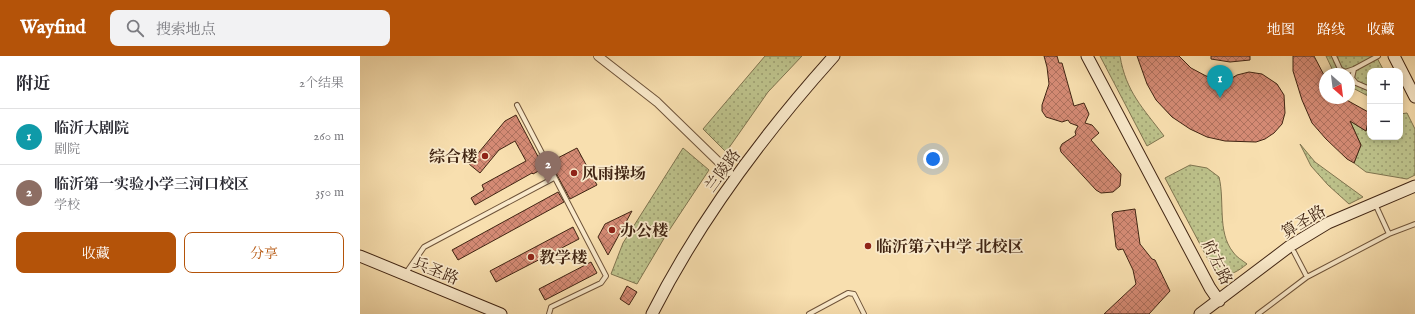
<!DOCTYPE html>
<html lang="zh">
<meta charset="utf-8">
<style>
:root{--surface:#fff;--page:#f2f2f3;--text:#2b2b33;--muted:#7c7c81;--line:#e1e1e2;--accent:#b45309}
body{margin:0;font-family:"IM FELL English","Noto Serif SC",serif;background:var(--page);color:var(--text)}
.controls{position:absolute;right:12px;top:12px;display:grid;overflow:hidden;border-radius:8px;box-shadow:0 2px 6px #0003}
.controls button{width:36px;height:36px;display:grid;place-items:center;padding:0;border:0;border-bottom:1px solid var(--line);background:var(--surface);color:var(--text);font:20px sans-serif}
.compass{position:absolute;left:959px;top:12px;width:36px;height:36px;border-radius:50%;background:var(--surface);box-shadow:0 2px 6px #0003;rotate:152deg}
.you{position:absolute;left:573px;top:103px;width:14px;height:14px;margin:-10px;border:3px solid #fff;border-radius:50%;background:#1a73e8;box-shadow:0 0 0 6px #1a73e833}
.badge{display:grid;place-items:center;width:26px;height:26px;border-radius:50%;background:var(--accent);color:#fff;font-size:13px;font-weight:700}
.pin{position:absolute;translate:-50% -33px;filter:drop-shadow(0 1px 2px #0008)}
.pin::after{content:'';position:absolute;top:21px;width:14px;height:12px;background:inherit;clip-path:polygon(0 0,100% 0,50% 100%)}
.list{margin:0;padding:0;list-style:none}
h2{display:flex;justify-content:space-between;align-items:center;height:52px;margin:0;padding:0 16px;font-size:17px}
h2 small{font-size:13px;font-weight:400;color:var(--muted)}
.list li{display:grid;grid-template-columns:26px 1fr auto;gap:12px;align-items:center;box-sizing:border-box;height:56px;padding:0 16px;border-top:1px solid var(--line)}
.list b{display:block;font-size:15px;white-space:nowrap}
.list p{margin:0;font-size:13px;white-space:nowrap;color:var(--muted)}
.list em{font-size:13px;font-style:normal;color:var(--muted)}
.actions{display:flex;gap:8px;padding:12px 16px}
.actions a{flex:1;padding:9px 0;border:1px solid var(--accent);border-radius:8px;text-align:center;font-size:14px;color:var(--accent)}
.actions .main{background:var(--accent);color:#fff}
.icon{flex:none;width:22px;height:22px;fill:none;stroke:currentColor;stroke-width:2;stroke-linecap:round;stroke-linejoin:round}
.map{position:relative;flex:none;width:1055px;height:258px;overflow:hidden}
header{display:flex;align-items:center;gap:24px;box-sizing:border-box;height:56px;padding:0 20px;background:var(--accent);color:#fff}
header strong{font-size:19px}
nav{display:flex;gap:22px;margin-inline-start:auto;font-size:14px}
.search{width:280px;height:36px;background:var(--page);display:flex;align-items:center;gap:10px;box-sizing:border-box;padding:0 14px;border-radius:8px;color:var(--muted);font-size:15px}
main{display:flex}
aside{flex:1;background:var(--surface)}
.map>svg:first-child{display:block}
.park{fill:url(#park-dots);stroke:#7f744f}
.building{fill:url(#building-cross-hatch);stroke:#412513}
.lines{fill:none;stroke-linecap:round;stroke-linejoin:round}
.lane-casing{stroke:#6f543a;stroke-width:6}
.street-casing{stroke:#6f543a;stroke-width:10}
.secondary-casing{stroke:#412513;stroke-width:13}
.lane{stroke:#faeacb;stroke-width:4}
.street{stroke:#faeacb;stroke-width:8}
.secondary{stroke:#faeacb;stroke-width:11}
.poi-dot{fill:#8f2418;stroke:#faeacb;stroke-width:1.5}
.labels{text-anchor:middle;stroke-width:3.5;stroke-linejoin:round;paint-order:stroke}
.poi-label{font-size:16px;font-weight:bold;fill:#412513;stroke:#faeacb;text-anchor:start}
.street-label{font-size:16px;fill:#412513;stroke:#faeacb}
</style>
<header>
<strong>Wayfind</strong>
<div class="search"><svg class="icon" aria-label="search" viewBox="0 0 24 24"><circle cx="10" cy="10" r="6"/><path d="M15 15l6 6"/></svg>搜索地点</div>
<nav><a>地图</a><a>路线</a><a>收藏</a></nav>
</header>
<main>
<aside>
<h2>附近<small>2个结果</small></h2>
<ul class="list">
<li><span class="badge" style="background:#0f9aa8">1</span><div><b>临沂大剧院</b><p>剧院</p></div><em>260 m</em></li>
<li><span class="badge" style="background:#8d6e63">2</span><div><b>临沂第一实验小学三河口校区</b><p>学校</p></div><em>350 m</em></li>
</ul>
<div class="actions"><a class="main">收藏</a><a>分享</a></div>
</aside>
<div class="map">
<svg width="1055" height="258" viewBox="0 0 1055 258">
<defs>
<pattern id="park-dots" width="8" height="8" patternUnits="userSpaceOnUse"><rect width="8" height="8" fill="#bdc28b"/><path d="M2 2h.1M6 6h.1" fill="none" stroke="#9b9d70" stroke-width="1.8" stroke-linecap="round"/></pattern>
<pattern id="building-cross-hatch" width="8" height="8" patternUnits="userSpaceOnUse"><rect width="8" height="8" fill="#d48a74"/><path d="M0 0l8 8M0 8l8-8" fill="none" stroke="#ae715e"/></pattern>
</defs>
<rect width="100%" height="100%" fill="#f8dfaf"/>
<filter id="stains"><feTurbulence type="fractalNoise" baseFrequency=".005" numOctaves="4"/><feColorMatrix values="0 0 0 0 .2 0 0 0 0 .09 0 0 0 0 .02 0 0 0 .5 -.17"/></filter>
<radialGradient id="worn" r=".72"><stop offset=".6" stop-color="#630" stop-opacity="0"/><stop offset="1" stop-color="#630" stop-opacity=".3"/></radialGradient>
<!-- park -->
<path class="park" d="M405,0H442L408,36L366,96L343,73Z
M740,0H760C766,36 783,52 804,80L787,90Z
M966,0H1016L1024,15H1010V41L989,30V18L974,17Z
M1047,57L1055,73V119L1047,123L1006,116L994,107L1001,89L990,65L1006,75L1008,69L994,58L1010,62V81H1040V58Z
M940,88L955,106L1003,141L989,148L968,129L951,110Z
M323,92L349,114L306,179L277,228L251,218L263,187Z
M830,109L847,112L859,121C865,145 857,176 873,196C876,201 882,204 887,208C878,215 871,220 860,219L851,209L805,122Z"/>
<!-- building -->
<path class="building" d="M684,0H697L699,7H702L714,50L724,47L729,58L725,67L732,69L739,77L731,84L761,118L760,130L753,136L741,137L736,134L701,96L700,92L702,88L716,79L715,76L718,70L710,67L708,64L702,66L686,61L682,55V49L689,28L687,11Z
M777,0H819L831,12L846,20L867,25L877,19L889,16L902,18L917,28L924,39L925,57L922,68L914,77L905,83L896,86L865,85L847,81L830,73L812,61L796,44L787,28Z
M851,0H890V4L870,6L851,3Z
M933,0H954L965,21V42H983L1010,57L1006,75L990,65L1001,89L994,107L987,103L966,83L952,67L942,44L933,15Z
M156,59L184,112L173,118L172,117L115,149L111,142L124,134L122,129L166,105L155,85L139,94L120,117L109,108L145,65Z
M217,92L237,129L210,143L190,106Z
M198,136L204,146L98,204L92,194Z
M775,153L780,188L792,203L795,204L810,235L789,258H744L776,228L773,214L763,193L758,194L756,191L752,158L754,156Z
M272,155L248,199L238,181L245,168Z
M213,171L219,183L136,226L130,215Z
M231,206L237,217L185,244L179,233Z
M267,230L277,236L269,249L260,243Z"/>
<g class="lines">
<!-- lane casing -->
<g class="lane-casing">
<path id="lane" d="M974,0L980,13L985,16L994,13L1018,0
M994,13L992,22L996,27L1010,33
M157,49L246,220L241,227L191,251L189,258
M1017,152L1029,178
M934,196L947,221
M46,217L64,191L194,122
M449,258L488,237L494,238L504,258
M898,258L947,221L1029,178L1055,168"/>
</g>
<!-- street casing -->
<g class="street-casing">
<path id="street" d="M238,0L297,46L369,116"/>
</g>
<!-- secondary casing -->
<g class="secondary-casing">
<path id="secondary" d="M727,0L850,232L859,245
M1034,0L1055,41
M0,200L141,258
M292,258C340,163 403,79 474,0
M840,258L930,190L968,167L1055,130"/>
</g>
<!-- lane -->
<use href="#lane" class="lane"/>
<!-- street -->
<use href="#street" class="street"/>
<!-- secondary -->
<use href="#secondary" class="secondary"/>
</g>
<!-- markers -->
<g class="poi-dot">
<circle cx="125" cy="100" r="4"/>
<circle cx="214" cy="117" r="4"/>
<circle cx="252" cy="174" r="4"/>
<circle cx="508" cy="190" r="4"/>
<circle cx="171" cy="201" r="4"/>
</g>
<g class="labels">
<!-- poi labels -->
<g class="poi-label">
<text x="117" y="106" text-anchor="end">综合楼</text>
<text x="222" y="123">风雨操场</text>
<text x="260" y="180">办公楼</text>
<text x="516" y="196">临沂第六中学 北校区</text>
<text x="179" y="207">教学楼</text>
</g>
<!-- street labels -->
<g class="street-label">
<text transform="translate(362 114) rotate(-54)" y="6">兰陵路</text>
<text transform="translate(943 165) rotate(-31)" y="6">算圣路</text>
<text transform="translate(858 206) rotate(64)" y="6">府左路</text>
<text transform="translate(76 214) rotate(22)" y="6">兵圣路</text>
</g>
</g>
<rect width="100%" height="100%" filter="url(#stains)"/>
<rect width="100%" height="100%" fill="url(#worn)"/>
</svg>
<div class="controls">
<button>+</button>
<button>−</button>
</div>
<svg class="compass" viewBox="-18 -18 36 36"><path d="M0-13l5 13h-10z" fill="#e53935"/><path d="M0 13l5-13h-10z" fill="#7c7c81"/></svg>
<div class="you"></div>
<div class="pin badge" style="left:860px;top:42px;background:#0f9aa8">1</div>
<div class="pin badge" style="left:188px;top:128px;background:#8d6e63">2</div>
</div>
</main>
